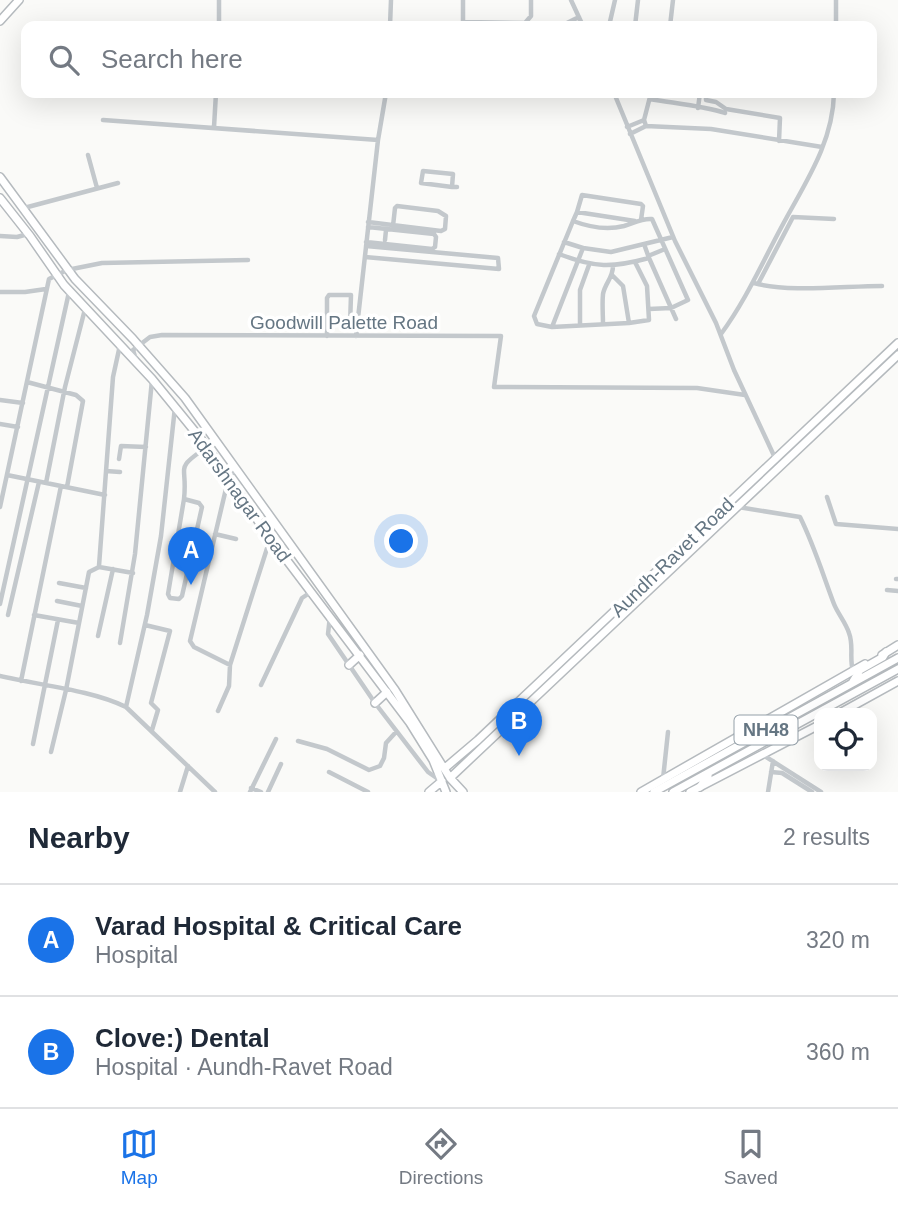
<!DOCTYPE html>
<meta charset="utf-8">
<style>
:root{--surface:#fff;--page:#f2f2f3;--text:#1f2937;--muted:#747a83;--line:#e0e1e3;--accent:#1a73e8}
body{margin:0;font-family:Arial,sans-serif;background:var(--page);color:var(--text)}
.controls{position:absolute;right:21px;bottom:21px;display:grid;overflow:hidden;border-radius:14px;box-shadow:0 7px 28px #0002}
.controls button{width:63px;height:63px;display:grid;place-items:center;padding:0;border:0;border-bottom:2px solid var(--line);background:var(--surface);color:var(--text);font:35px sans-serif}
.you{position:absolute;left:402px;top:542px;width:24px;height:24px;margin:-18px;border:5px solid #fff;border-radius:50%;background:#1a73e8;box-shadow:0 0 0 10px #1a73e833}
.badge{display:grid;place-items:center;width:46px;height:46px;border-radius:50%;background:var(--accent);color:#fff;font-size:23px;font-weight:700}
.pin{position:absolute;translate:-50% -58px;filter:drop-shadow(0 2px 4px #0008)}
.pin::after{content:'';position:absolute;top:37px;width:24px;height:21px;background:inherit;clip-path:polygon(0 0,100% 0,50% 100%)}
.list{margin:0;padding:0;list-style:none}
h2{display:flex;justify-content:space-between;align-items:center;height:91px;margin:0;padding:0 28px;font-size:30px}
h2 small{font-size:23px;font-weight:400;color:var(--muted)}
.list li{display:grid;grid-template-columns:46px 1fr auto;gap:21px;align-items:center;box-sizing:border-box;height:112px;padding:0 28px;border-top:2px solid var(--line)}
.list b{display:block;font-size:26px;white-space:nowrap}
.list p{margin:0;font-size:23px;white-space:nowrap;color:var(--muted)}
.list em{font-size:23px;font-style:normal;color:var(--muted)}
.icon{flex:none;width:38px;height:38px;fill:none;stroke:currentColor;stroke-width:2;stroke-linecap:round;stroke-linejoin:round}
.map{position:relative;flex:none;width:898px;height:792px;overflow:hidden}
.search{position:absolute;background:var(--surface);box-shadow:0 7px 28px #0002;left:21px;right:21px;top:21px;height:77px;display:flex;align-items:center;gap:18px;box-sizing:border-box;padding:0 24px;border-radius:14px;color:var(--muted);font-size:26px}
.sheet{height:315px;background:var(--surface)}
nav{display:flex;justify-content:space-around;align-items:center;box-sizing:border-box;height:98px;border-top:2px solid var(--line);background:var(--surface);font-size:19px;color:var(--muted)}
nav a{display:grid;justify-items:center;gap:4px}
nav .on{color:var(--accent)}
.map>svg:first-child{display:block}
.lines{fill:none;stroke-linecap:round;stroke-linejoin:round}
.primary-casing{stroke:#b5babe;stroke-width:10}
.trunk-casing{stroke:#b4b9bd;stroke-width:10}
.minor{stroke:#c3c8cc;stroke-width:4.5}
.primary{stroke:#fff;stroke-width:7}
.trunk{stroke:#fff;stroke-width:7}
.labels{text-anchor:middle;stroke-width:7;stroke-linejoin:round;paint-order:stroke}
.shield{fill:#fff;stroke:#939fa8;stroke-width:2}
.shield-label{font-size:18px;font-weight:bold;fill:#657683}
.street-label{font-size:19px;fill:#657683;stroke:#fff}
</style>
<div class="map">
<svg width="898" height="792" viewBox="0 0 898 792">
<rect width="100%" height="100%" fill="#fafaf8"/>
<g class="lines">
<!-- primary casing -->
<g class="primary-casing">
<path id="primary" d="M0,21L19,0
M0,177L75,279L133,339L185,398L395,690L450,778L463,792
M0,198L30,236L64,285L152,379L201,439L270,538L410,723L433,760L446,792
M882,655L898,645
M349,665L360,655
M375,703L387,692
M840,713L898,681
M445,768L478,740L898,343
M450,778L898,355
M429,792L442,781
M641,792L865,664
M690,792L819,725"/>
</g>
<!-- trunk casing -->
<g class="trunk-casing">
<path id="trunk" d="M852,683L860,670L883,657L886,652
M700,787L708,776
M654,792L898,658
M673,792L898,669"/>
</g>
<!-- minor -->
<path class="minor" d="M463,0V26
M571,0L583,26
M464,22L525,23L531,16V0
M219,26V0
M390,26L391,0
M561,26L579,17
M609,26L615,0
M635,26L638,0
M670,26L673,0
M836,26V0
M614,93L675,241L716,323L734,370L776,460
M706,93V100L716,102L726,109L780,118L779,141
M650,99C672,103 705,106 725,113
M698,108L700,93
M103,120L378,140
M644,120L651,93
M646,126L711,129L822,147
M214,127L216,93
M627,127L644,120L646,126L630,134
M88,155L97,188
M452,187L453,174L423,171L421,183L452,187H457
M24,208L118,183
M577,212L582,195L641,204L643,206L641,220
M573,221L577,212L635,221
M368,222L441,231L445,229L446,216L438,211L397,206L395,208L393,226
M0,236L17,237L28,234
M385,240L386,230
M366,242L432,249L435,247L436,237L434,234L368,227
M564,242L583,248
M559,254C595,268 612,268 649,258L644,244L673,237
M648,256L665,249
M365,257L499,269L498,258L366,246
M649,258L676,319
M613,276L623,286L629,323L552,327L583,248L611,252L644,244
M754,283C789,293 844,286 882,286
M758,284L793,217L834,219
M0,292H25L46,289
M629,323L649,320L647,286L635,262
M603,324C603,315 602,304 603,294C605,283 613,278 613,266
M580,325V290L589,265
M552,327L537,324L534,316L573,221C589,227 608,230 624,226C634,223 642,218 652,219L688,300L671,308L649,309
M721,334C746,300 762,263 782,226C805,183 833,143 834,93
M327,336V298L329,295H351L350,325
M356,336L378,140L386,93
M136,360L133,350L150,337L162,335L501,336L494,387L697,388L745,395
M27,382L76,395L83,401L67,487
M0,400L23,403
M0,424L18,427
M119,459L121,446L146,447
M106,471L120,472
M7,475L105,495
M46,483L65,387L85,309
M827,497L836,524L898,529
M184,499L168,594L170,598L179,599L182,596L202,507L199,503L184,499C188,464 173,470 207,447
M0,507L49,279L67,270L102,263L248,260
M738,507L800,517C814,545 823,575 834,604C838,614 846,623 849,633C854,646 849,658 853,671
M215,534L236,539
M99,566L113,377L120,345
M896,579H898
M59,583L86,588
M887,590L898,591
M57,601L82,606
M0,604L69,292
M8,615L39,482
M34,615L79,623
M330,616L328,634L375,703L428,772L441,781
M145,625L170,631L151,703L158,710L152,730
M98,636L113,569
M120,643L135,554L152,380
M230,665L194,647L190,641L229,476L236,470
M0,676C38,685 92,690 126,707L215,792
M21,681L61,486
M261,685L302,598L311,592
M126,707L147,615L161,536L175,407
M218,711L229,686L230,665L270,539
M298,741L327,749L369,770L380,766L384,758L386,743L396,732
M33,744L58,620
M51,752L66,690L89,572L99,567L133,573
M763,755L821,792
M329,772L368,792
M771,772L782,773L812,792
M663,779L668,732
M251,788L261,792
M180,792L188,766
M250,792L276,739
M268,792L281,764
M768,792L773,761"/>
<!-- primary -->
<use href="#primary" class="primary"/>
<!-- trunk -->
<use href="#trunk" class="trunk"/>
</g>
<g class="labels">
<!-- shield labels -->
<rect class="shield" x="734.5" y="715.5" width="63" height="29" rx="5"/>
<g class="shield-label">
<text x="766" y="736">NH48</text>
</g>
<!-- street labels -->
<g class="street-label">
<text x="344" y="329">Goodwill Palette Road</text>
<text transform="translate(240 495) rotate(54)" y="7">Adarshnagar Road</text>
<text transform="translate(672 557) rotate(-44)" y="7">Aundh-Ravet Road</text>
</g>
</g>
</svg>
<div class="controls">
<button><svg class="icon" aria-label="locate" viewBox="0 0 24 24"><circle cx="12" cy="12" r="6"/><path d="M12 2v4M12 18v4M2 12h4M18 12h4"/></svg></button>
</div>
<div class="you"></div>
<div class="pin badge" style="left:191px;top:585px">A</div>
<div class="pin badge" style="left:519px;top:756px">B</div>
<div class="search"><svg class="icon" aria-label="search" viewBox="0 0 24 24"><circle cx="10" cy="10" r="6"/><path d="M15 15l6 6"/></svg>Search here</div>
</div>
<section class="sheet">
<h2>Nearby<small>2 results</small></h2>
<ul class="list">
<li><span class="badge">A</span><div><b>Varad Hospital &amp; Critical Care</b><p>Hospital</p></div><em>320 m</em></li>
<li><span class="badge">B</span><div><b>Clove:) Dental</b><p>Hospital · Aundh-Ravet Road</p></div><em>360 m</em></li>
</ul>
</section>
<nav>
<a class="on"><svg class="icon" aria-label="map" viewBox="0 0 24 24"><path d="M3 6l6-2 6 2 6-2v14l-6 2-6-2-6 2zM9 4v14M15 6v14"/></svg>Map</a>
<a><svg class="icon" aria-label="directions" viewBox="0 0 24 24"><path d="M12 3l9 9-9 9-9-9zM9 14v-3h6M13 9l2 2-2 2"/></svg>Directions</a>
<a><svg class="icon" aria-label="saved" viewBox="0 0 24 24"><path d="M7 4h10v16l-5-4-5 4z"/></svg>Saved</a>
</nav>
